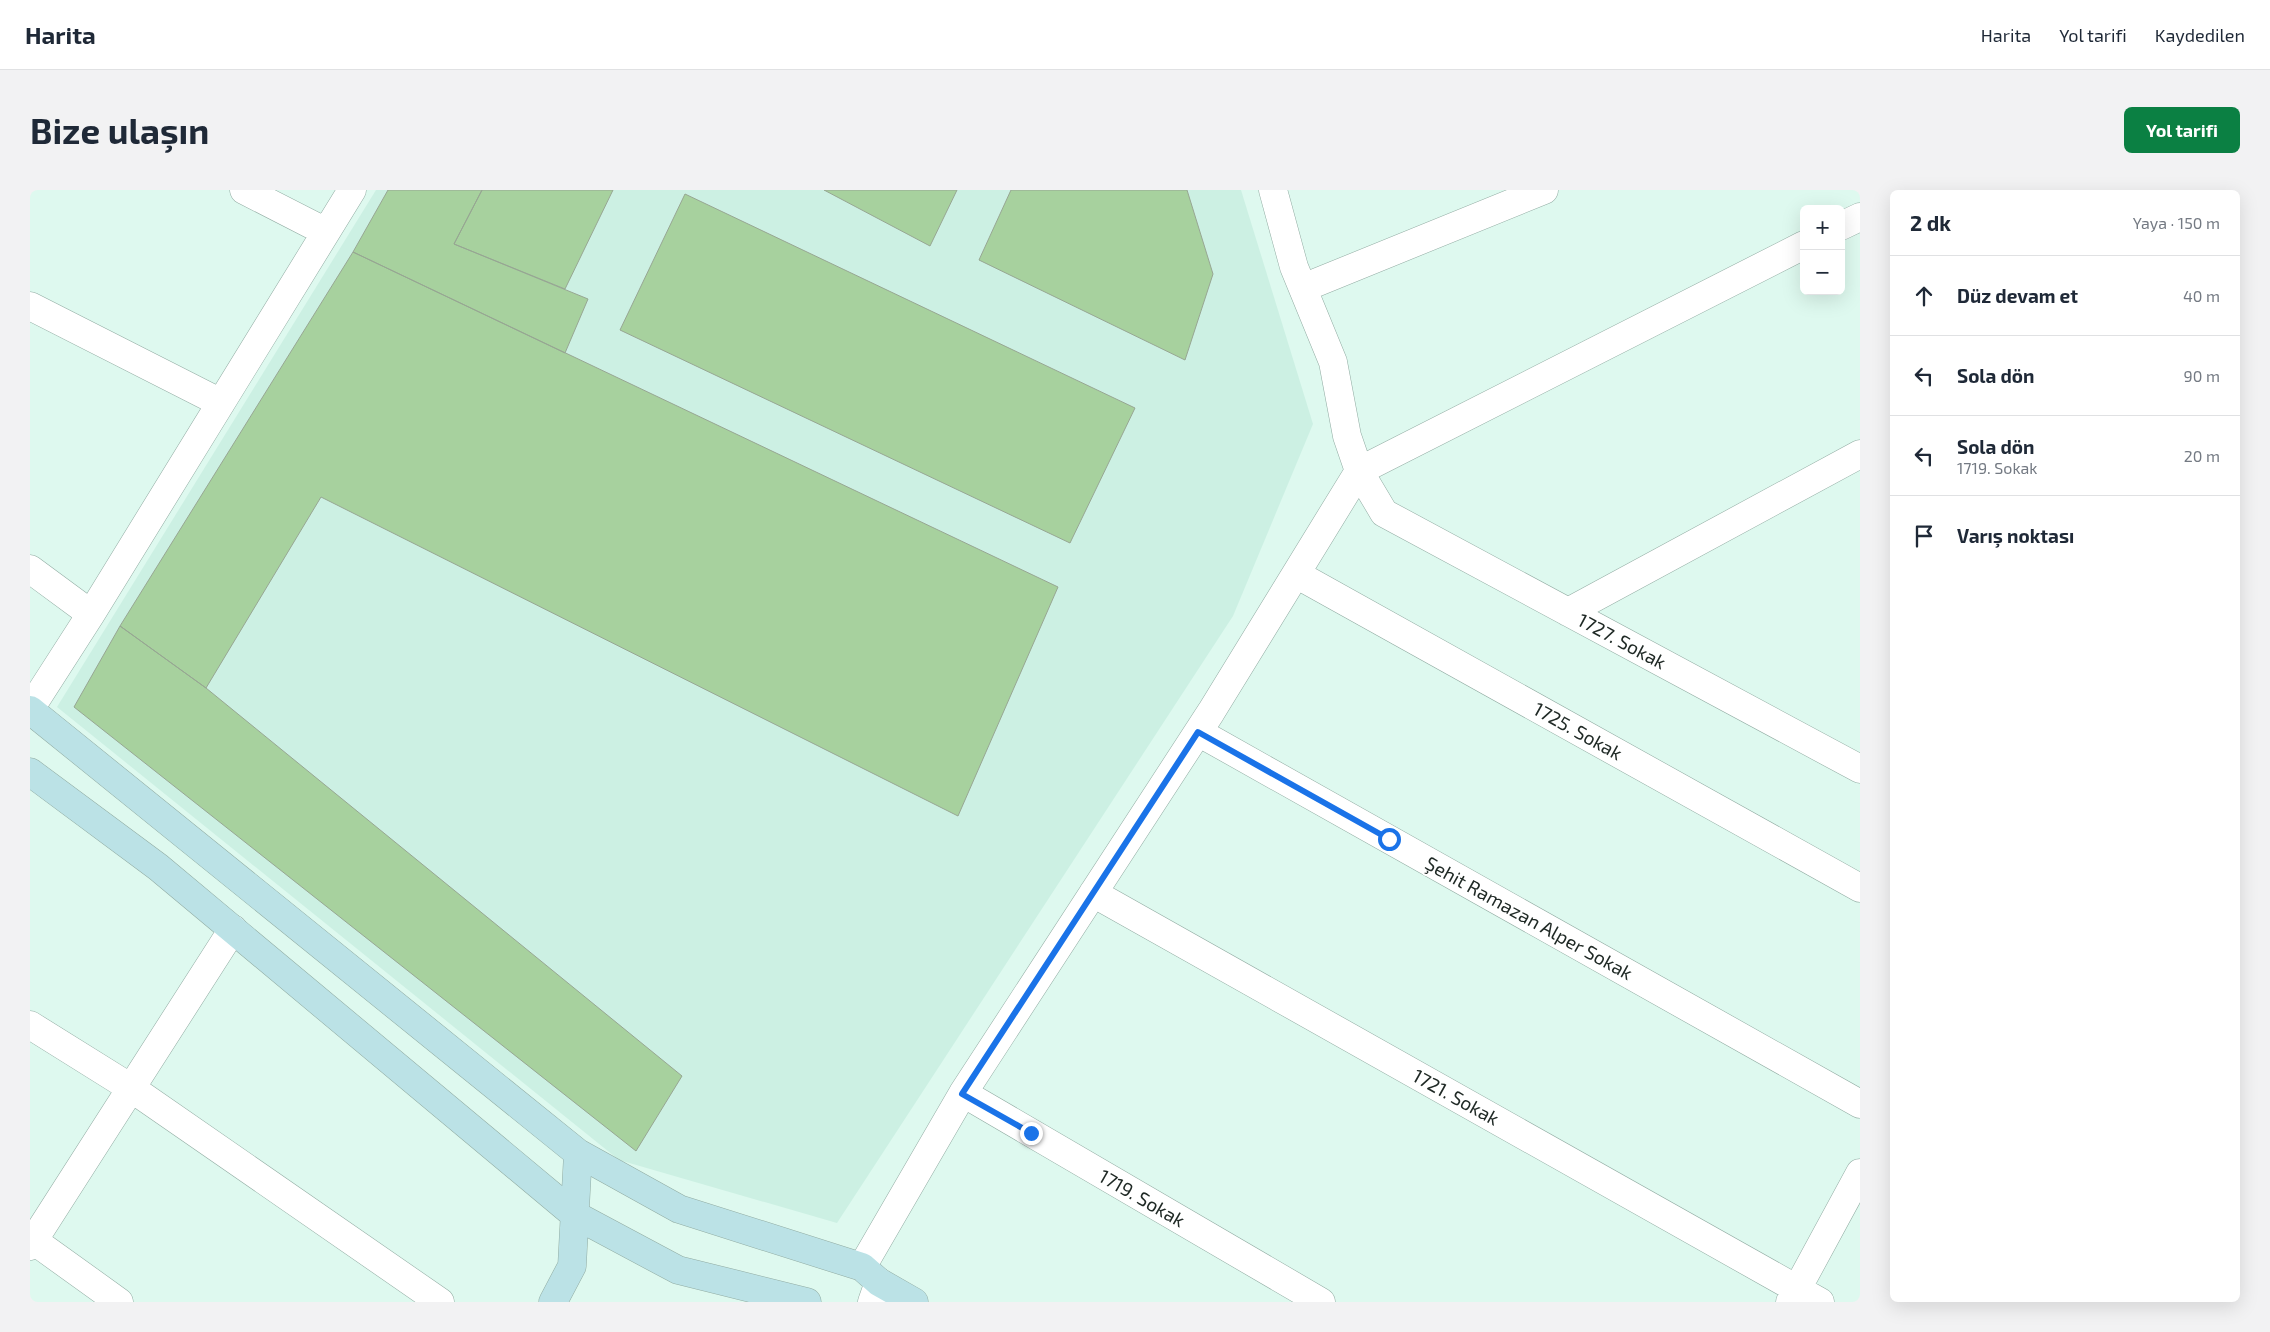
<!DOCTYPE html>
<html lang="tr">
<meta charset="utf-8">
<style>
:root{--surface:#fff;--page:#f2f2f3;--text:#1f2937;--muted:#747a83;--line:#e0e1e3;--accent:#0b8043}
body{margin:0;font-family:"Exo 2",sans-serif;background:var(--page);color:var(--text)}
.controls{position:absolute;right:15px;top:15px;display:grid;overflow:hidden;border-radius:8px;box-shadow:0 5px 20px #0002}
.controls button{width:45px;height:45px;display:grid;place-items:center;padding:0;border:0;border-bottom:1px solid var(--line);background:var(--surface);color:var(--text);font:25px sans-serif}
.stop{position:absolute;width:15px;height:15px;margin:-11px;border:4px solid #1a73e8;border-radius:50%;background:#fff}
.stop.end{background:#1a73e8;border-color:#fff;box-shadow:0 1px 5px #0008}
.list{margin:0;padding:0;list-style:none}
h2{display:flex;justify-content:space-between;align-items:center;height:65px;margin:0;padding:0 20px;font-size:21px}
h2 small{font-size:16px;font-weight:400;color:var(--muted)}
.list li{display:grid;grid-template-columns:32px 1fr auto;gap:15px;align-items:center;box-sizing:border-box;height:80px;padding:0 20px;border-top:1px solid var(--line)}
.list b{display:block;font-size:19px;white-space:nowrap}
.list p{margin:0;font-size:16px;white-space:nowrap;color:var(--muted)}
.list em{font-size:16px;font-style:normal;color:var(--muted)}
.icon{flex:none;width:28px;height:28px;fill:none;stroke:currentColor;stroke-width:2;stroke-linecap:round;stroke-linejoin:round}
.map{position:relative;flex:none;width:1830px;height:1112px;overflow:hidden;border-radius:8px}
header{display:flex;align-items:center;gap:30px;box-sizing:border-box;height:70px;padding:0 25px;background:var(--surface);border-bottom:1px solid var(--line)}
header strong{font-size:24px}
nav{display:flex;gap:28px;margin-inline-start:auto;font-size:18px}
.intro{display:flex;align-items:center;justify-content:space-between;box-sizing:border-box;height:120px;padding:0 30px}
h1{margin:0;font-size:35px}
.button{padding:12px 22px;border-radius:8px;background:var(--accent);color:#fff;font-size:18px;font-weight:700}
main{display:flex;gap:30px;padding:0 30px}
aside{flex:1;background:var(--surface);border-radius:8px;box-shadow:0 5px 20px #0002}
.map>svg:first-child{display:block}
.built{fill:#ccf0e3}
.building{fill:#a7d19e;stroke:#97a693}
.lines{fill:none;stroke-linecap:round;stroke-linejoin:round}
.street-casing{stroke:#92aca3;stroke-width:29}
.secondary-casing{stroke:#92aca3;stroke-width:29}
.street{stroke:#fff;stroke-width:28}
.secondary{stroke:#bbe2e6;stroke-width:28}
.route{stroke:#1a73e8;stroke-width:6}
.labels{text-anchor:middle;stroke-width:4;stroke-linejoin:round;paint-order:stroke}
.street-label{font-size:19px;fill:#202a26;stroke:#fff}
</style>
<header>
<strong>Harita</strong>
<nav><a>Harita</a><a>Yol tarifi</a><a>Kaydedilen</a></nav>
</header>
<div class="intro"><h1>Bize ulaşın</h1><a class="button">Yol tarifi</a></div>
<main>
<div class="map">
<svg width="1830" height="1112" viewBox="0 0 1830 1112">
<rect width="100%" height="100%" fill="#def9ef"/>
<!-- built -->
<path class="built" d="M346,0H1211L1283,234L1203,426L807,1033L589,970L27,517Z"/>
<!-- building -->
<path class="building" d="M358,0H452L424,54L558,109L535,163L323,62Z
M452,0H583L535,99L424,54Z
M794,0H927L900,56Z
M981,0H1157L1183,84L1155,170L949,70Z
M655,4L1105,218L1040,353L590,140Z
M323,62L1028,397L928,626L291,307L176,498L90,436Z
M90,436L176,498L652,886L606,961L44,517Z"/>
<g class="lines">
<!-- street casing -->
<g class="street-casing">
<path id="street" d="M214,0L296,42
M1243,0L1264,77L1303,172L1317,246L1329,281L1354,323L1830,579
M1811,36L1830,27
M1273,98L1514,0
M0,116L191,213
M0,379L61,424
M1266,384L1830,698
M1538,422L1830,264
M0,519L61,424L322,0
M1168,542L1830,914
M1063,703L1790,1112
M0,835L101,898L410,1112
M933,903L1291,1112
M0,1048L89,1112
M0,1056L203,739
M832,1077L933,903L1181,522L1329,281L1774,55
M842,1112L849,1092
M1760,1112L1830,983"/>
</g>
<!-- secondary casing -->
<g class="secondary-casing">
<path id="secondary" d="M0,520L548,963L649,1019L832,1077L849,1092L884,1112
M0,582L128,677L545,1025L648,1080L777,1112
M523,1112L542,1076L548,963"/>
</g>
<!-- street -->
<use href="#street" class="street"/>
<!-- secondary -->
<use href="#secondary" class="secondary"/>
</g>
<g class="lines">
<!-- route -->
<path class="route" d="M1001,943L932,904L1168,542L1359,649"/>
</g>
<g class="labels">
<!-- street labels -->
<g class="street-label">
<text transform="translate(1592 451) rotate(28)" y="7">1727. Sokak</text>
<text transform="translate(1548 541) rotate(29)" y="7">1725. Sokak</text>
<text transform="translate(1499 728) rotate(29)" y="7">Şehit Ramazan Alper Sokak</text>
<text transform="translate(1426 907) rotate(29)" y="7">1721. Sokak</text>
<text transform="translate(1112 1008) rotate(30)" y="7">1719. Sokak</text>
</g>
</g>
</svg>
<div class="controls">
<button>+</button>
<button>−</button>
</div>
<div class="stop" style="left:1359px;top:649px"></div>
<div class="stop end" style="left:1001px;top:943px"></div>
</div>
<aside>
<h2>2 dk<small>Yaya · 150 m</small></h2>
<ul class="list">
<li><svg class="icon" aria-label="ahead" viewBox="0 0 24 24"><path d="M12 20V5M6 11l6-6 6 6"/></svg><div><b>Düz devam et</b></div><em>40 m</em></li>
<li><svg class="icon" aria-label="left" viewBox="0 0 24 24"><path d="M17 20v-9H6M10 6l-5 5 5 5"/></svg><div><b>Sola dön</b></div><em>90 m</em></li>
<li><svg class="icon" aria-label="left" viewBox="0 0 24 24"><path d="M17 20v-9H6M10 6l-5 5 5 5"/></svg><div><b>Sola dön</b><p>1719. Sokak</p></div><em>20 m</em></li>
<li><svg class="icon" aria-label="arrive" viewBox="0 0 24 24"><path d="M6 21V4h12l-3 4 3 4H6"/></svg><div><b>Varış noktası</b></div></li>
</ul>
</aside>
</main>
